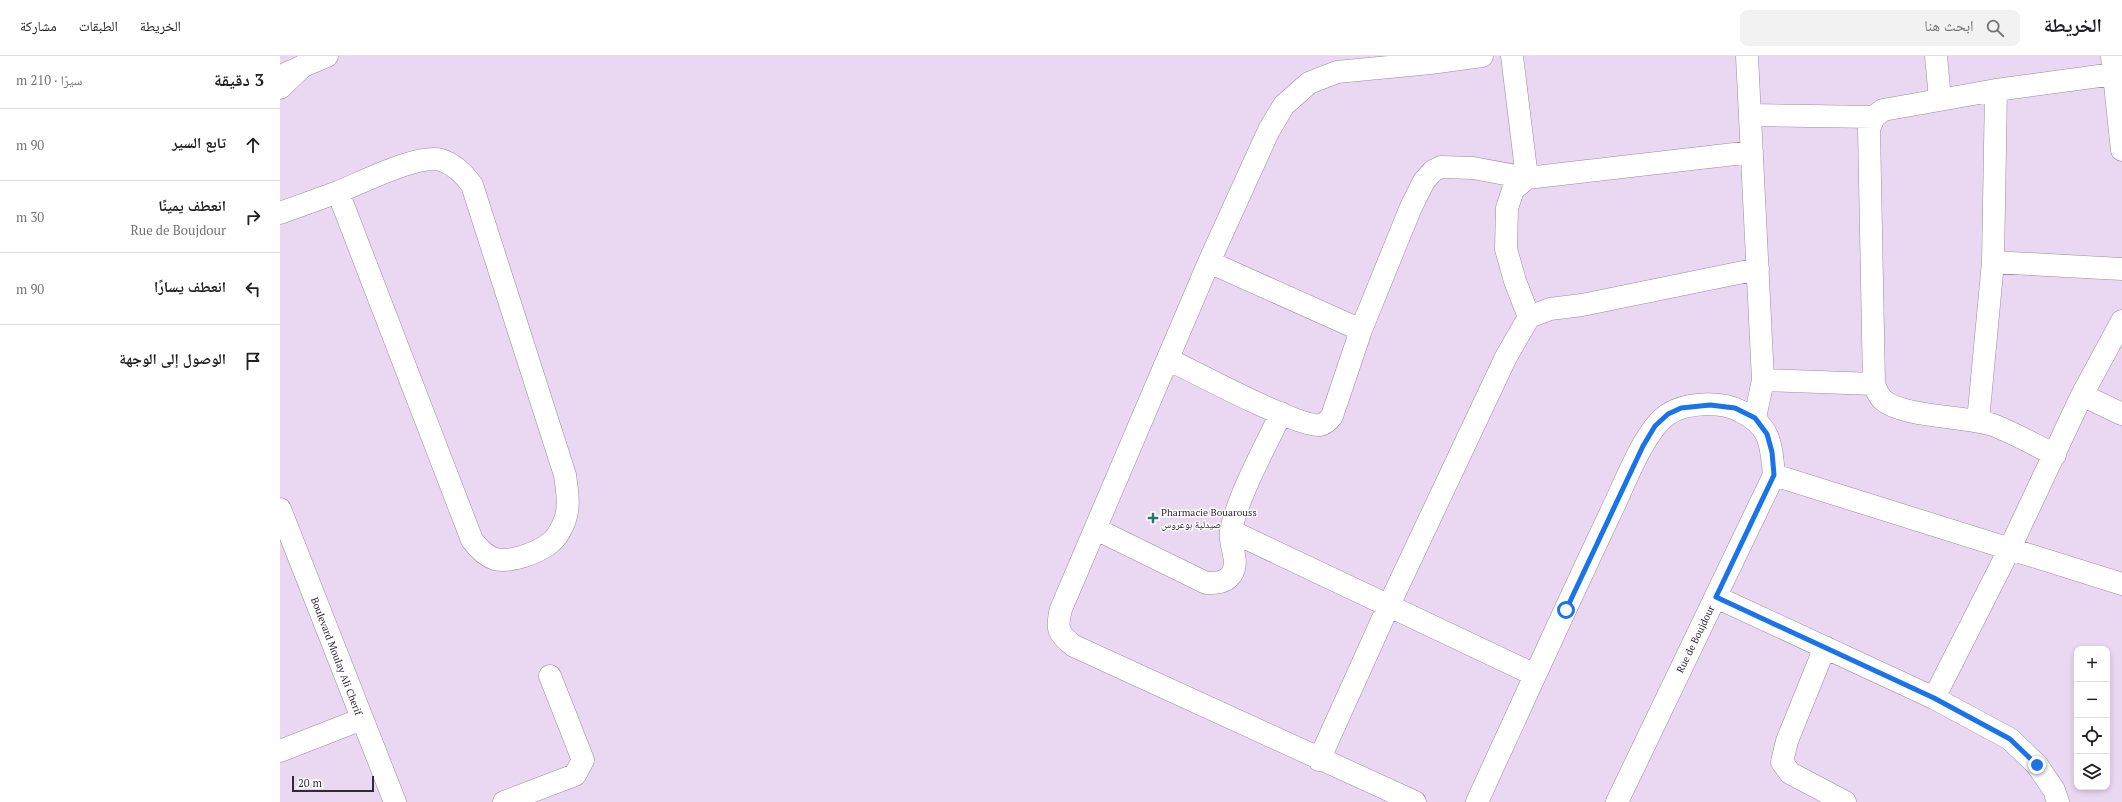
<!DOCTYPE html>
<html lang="ar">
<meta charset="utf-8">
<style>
:root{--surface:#fff;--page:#f2f2f2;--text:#202124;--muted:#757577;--line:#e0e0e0}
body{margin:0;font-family:"PT Serif","Noto Naskh Arabic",serif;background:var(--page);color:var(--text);direction:rtl}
.controls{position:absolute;right:12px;bottom:12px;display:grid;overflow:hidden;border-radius:8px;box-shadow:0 2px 6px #0003}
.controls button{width:36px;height:36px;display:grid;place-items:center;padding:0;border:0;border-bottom:1px solid var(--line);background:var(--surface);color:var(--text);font:20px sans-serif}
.scale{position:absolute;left:12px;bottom:10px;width:82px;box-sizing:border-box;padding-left:4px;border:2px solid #312a34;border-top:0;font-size:11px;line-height:14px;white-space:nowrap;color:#312a34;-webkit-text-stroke:3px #fff;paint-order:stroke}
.stop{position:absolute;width:12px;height:12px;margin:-9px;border:3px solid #1a73e8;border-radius:50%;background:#fff}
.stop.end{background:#1a73e8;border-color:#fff;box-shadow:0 1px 4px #0008}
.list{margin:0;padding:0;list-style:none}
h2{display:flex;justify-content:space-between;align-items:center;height:52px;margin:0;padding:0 16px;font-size:17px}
h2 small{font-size:13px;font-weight:400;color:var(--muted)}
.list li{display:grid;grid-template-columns:26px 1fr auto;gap:12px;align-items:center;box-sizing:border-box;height:72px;padding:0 16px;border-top:1px solid var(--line)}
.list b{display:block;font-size:15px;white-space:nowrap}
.list p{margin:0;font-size:13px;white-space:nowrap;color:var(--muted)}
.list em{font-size:13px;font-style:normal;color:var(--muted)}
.icon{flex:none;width:22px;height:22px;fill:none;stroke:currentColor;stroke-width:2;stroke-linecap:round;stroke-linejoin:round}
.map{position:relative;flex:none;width:1842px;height:746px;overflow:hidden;direction:ltr}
header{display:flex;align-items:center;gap:24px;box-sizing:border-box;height:56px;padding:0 20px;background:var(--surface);border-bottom:1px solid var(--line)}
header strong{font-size:19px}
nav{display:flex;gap:22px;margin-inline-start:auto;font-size:14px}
.search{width:280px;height:36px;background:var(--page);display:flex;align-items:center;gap:10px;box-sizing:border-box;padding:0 14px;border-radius:8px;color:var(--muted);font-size:15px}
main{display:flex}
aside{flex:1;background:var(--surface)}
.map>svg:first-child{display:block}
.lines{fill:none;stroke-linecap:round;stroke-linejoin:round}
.minor-casing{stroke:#9b8aa2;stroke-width:23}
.major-casing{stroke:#9b8aa2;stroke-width:23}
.minor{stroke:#fff;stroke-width:22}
.major{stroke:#fff;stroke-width:22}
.route{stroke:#1a73e8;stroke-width:5}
.poi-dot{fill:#29726e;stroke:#fff;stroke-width:1.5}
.labels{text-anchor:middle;stroke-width:3;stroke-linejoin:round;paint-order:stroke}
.poi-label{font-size:10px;fill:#312a34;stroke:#fff;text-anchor:start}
.street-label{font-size:10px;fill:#312a34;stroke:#fff}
</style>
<header>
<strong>الخريطة</strong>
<div class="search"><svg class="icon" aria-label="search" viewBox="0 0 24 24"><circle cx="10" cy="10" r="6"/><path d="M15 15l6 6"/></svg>ابحث هنا</div>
<nav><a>الخريطة</a><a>الطبقات</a><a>مشاركة</a></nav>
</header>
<main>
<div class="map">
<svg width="1842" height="746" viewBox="0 0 1842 746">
<rect width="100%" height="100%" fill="#ead8f2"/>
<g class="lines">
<!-- minor casing -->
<g class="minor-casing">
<path id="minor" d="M1467,0L1483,324L1475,362
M1656,0L1660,43
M1832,0L1842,94
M7,17L47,0
M1716,34L1834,18
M1470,59L1594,61
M0,157L58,136L192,484C198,492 205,500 215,503C231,507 257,497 270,487C276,483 282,472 285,464C290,450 287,434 285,419L192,129C184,118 174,108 161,104C139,97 81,127 58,136
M1713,206L1842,213
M1249,261L1235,225L1226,193L1227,152L1233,134L1247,122L1472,96
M1081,274L1131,151L1144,125L1153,115L1161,111L1193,112L1247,122L1232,0
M888,303C912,315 1019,372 1040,369C1045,368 1049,364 1052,360L1081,274L929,206
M1483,324L1594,328
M1802,339L1842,358
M1698,365L1713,206L1716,34L1603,54L1594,61L1589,73L1594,328C1596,334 1598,339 1603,344C1622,361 1686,360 1713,369C1734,377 1755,389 1775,399
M1494,419L1842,528
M816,473L926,527C936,527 945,527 951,519C961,505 948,488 951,474C959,437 985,392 1001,357
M951,475L1255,619
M1436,541L1654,642L1730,683L1757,709L1774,734L1778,746
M1545,591L1507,685L1502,706L1510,717L1565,746
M1654,642L1730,492L1802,339L1842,265
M0,695L82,663
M1039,704L1109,549L1226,301L1249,261L1270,253L1302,249L1478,213
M224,746L295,719L303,704L270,620
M1135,746L794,590C778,578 776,573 781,553L929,206L989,74L1004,49L1029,27L1057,16L1150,7L1202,0
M1197,746C1241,650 1285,553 1330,458C1344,430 1363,376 1387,359C1405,346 1441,345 1460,355C1491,370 1491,388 1494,419L1337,746"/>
</g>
<!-- major casing -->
<g class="major-casing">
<path id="major" d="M0,32L24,9
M0,453L115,746"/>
</g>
<!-- minor -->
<use href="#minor" class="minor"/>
<!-- major -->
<use href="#major" class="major"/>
</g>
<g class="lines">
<!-- route -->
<path class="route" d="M1286,554L1363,390L1375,370L1388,358L1401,352L1430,349L1455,352L1475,362L1487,378L1492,396L1494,419L1436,541L1654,642L1730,683L1757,709"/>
</g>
<!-- markers -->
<path class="poi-dot" d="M871 456h4v4h4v4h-4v4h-4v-4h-4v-4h4z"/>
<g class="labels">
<!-- poi labels -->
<g class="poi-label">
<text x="881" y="460">Pharmacie Bouarouss<tspan x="881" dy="12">صيدلية بوعروس</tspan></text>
</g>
<!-- street labels -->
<g class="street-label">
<text transform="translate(1415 583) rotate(-64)" y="4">Rue de Boujdour</text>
<text transform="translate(57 600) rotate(69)" y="4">Boulevard Moulay Ali Cherif</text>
</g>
</g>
</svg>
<div class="controls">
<button>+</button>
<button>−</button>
<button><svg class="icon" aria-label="locate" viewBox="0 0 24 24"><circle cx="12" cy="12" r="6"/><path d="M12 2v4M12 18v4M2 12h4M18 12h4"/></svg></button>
<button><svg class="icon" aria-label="layers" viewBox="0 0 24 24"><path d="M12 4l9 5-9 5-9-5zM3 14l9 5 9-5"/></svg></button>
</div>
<div class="scale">20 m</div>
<div class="stop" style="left:1286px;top:554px"></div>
<div class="stop end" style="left:1757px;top:709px"></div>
</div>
<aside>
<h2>3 دقيقة<small>سيرًا · 210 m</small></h2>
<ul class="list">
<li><svg class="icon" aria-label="ahead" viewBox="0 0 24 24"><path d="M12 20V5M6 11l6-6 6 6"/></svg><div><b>تابع السير</b></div><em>90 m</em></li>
<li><svg class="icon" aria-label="right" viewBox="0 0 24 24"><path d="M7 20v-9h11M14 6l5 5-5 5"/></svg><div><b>انعطف يمينًا</b><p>Rue de Boujdour</p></div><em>30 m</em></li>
<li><svg class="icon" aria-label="left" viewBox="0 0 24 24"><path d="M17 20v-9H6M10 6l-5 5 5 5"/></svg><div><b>انعطف يسارًا</b></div><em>90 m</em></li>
<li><svg class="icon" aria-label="arrive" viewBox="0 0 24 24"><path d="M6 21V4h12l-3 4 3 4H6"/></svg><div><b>الوصول إلى الوجهة</b></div></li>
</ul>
</aside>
</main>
